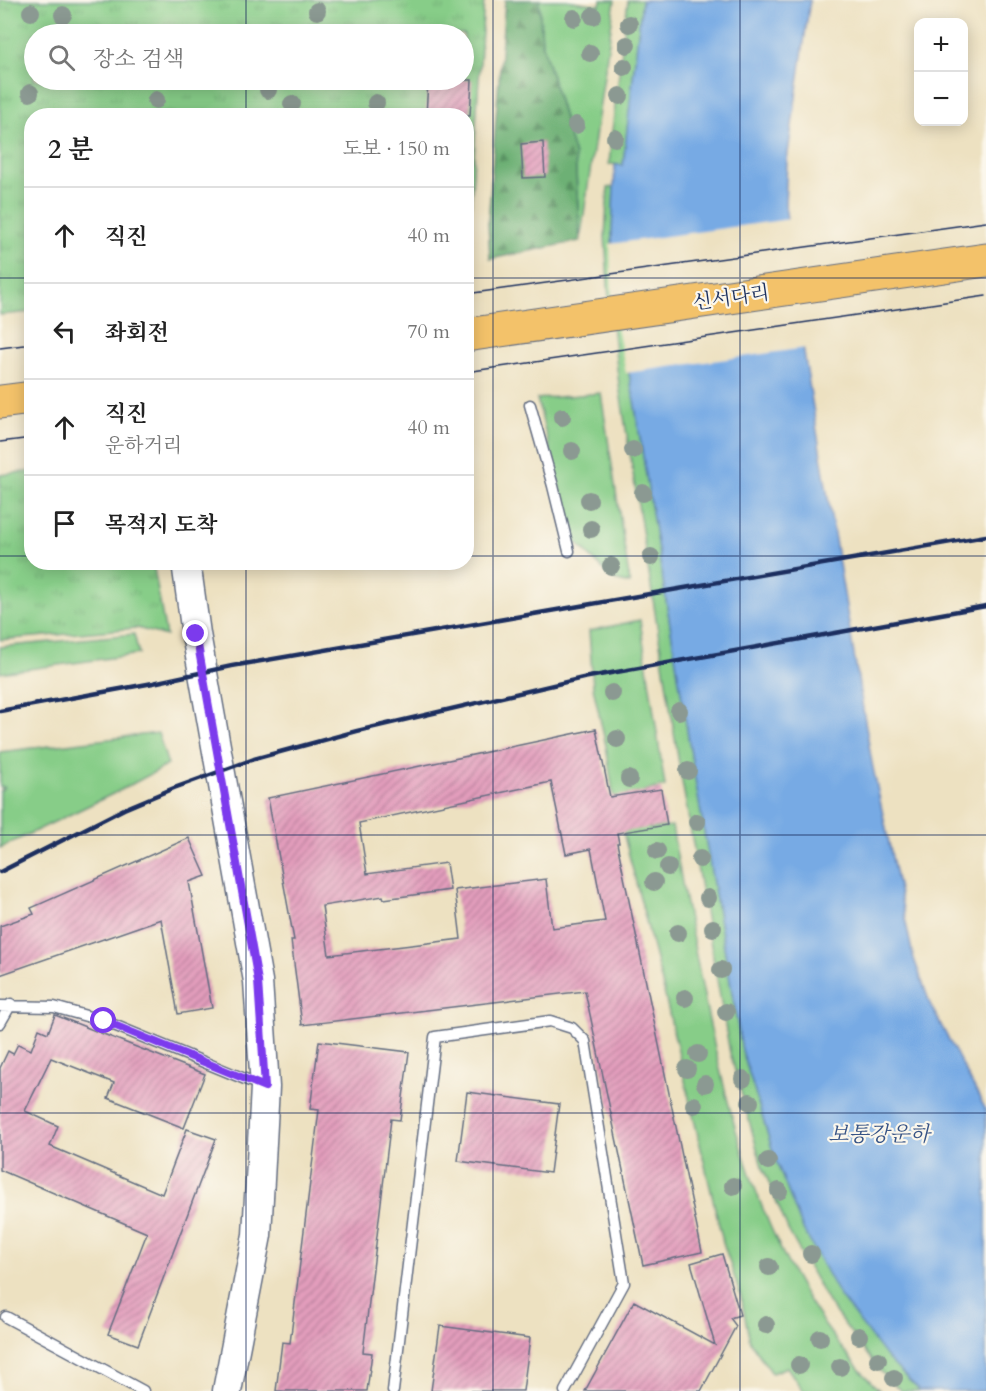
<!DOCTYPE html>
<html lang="ko">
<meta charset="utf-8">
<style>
:root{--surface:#fff;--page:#f2f2f2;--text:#222;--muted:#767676;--line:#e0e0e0}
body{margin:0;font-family:Cardo,"Noto Serif KR",serif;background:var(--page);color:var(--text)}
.controls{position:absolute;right:18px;top:18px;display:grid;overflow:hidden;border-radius:12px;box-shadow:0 3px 15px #0003}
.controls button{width:54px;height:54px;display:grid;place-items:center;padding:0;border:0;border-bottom:2px solid var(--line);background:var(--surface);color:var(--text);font:30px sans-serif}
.stop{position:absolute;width:18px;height:18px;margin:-14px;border:4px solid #7c3aed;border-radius:50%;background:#fff}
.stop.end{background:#7c3aed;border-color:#fff;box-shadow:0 2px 6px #0008}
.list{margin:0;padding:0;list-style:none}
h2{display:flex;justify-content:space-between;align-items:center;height:78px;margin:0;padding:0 24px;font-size:26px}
h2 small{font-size:20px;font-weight:400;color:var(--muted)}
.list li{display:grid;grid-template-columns:39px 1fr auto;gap:18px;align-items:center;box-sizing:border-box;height:96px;padding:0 24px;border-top:2px solid var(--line)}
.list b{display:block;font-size:22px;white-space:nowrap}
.list p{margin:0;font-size:20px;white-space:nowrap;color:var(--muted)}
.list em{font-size:20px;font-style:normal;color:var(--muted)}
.icon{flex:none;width:33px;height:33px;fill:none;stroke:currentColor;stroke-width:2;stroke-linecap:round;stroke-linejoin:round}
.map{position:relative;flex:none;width:986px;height:1391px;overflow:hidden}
.search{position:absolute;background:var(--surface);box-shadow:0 3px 15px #0003;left:24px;top:24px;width:450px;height:66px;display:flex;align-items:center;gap:15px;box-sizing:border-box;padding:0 21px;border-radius:33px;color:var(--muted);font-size:22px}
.panel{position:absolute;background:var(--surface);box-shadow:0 3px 15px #0003;left:24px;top:108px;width:450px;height:462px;border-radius:24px}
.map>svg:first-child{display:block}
.grass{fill:#87cd88;stroke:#517e73;stroke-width:1.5}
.forest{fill:url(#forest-firs);stroke:#447069;stroke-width:1.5}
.park{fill:url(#park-tufts);stroke:#517e73;stroke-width:1.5;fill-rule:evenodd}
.water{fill:#77aae4;stroke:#496ca1;stroke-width:1.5}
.pier{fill:#ede1c1}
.building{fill:url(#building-hatch);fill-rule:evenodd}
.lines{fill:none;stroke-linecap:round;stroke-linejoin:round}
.service-casing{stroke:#646d81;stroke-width:13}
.tertiary-casing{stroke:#646d81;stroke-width:31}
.primary-casing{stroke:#646d81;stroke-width:35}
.service{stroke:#fff;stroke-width:10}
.tertiary{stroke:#fff;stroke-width:28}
.primary{stroke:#f3c26a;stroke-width:33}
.tram{stroke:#1b2f5e;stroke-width:1.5}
.rail{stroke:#1b2f5e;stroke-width:4.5}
.tree{fill:#8b9992}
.route{stroke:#7c3aed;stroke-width:8}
.grid{fill:none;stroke:#1b2f5e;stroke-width:1.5;stroke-opacity:0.55}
.labels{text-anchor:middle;stroke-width:4.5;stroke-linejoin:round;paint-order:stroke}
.street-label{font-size:20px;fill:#1b2f5e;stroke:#fbf7ec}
.water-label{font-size:21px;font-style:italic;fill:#375486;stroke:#fbf7ec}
</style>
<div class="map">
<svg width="986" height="1391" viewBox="0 0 986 1391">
<defs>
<pattern id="forest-firs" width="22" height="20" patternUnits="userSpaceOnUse" patternTransform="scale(1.5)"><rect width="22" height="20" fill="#6db074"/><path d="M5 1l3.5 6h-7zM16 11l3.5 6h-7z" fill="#599062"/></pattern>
<pattern id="park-tufts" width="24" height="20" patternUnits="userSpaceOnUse" patternTransform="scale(1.5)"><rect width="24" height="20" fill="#87cd88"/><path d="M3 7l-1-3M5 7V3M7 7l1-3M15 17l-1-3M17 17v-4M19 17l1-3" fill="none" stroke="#74b078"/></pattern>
<pattern id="building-hatch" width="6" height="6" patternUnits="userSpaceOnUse" patternTransform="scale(1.5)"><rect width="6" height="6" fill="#e39dbc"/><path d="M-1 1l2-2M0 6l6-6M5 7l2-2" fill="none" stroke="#b7809c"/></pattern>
</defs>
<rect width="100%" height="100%" fill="#fbf7ec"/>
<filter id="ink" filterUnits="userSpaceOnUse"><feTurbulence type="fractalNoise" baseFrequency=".0167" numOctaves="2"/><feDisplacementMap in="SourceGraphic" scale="12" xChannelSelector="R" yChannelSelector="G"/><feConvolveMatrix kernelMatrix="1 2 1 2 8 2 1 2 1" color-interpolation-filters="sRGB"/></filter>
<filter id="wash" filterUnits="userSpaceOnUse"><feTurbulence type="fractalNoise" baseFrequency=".008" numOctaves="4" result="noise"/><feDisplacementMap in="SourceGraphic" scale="24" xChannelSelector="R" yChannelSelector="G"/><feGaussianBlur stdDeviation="1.35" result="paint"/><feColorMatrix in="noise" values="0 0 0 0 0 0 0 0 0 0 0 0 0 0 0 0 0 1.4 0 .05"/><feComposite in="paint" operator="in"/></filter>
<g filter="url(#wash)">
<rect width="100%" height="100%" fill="#ede1c1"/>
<!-- grass -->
<path class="grass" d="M539,0H566L600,5L601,0H615L580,241L575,156L542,43Z
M628,0H642L623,165L609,164L612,131Z
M614,187L612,233L615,300L633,394L693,767L742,1050L775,1158L802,1227L887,1358L920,1391H901L879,1370L829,1304L788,1230L761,1163L730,1053L680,770L619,385L609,300L605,236L608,188Z
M601,393L630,584L614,580L573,539L537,399Z
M640,620L665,786L644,791L650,829L672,826C681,881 692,936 703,991C732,1137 771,1283 880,1391H803L787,1367L772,1373L750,1342L741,1297L723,1242L661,979L613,793L606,746L593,687L589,631Z
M134,634L139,654L0,673V647Z
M158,733L168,765L121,790L0,848V791L4,787H0V752Z"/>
<!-- forest -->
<path class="forest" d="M505,0H539L542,43L575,156L580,241L490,259L488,223Z"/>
<!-- park -->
<path class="park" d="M0,0H484L468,250L467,251L466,116H32L31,312L0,315ZM34,34H464V80H34Z
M31,471L32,562L153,563L166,636L137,628L0,640V475Z"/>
<!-- water -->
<path class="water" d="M642,0H810L787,160L785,204L804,353L872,763L913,956L931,1006L986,1110V1391H920L887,1358L839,1295L802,1227L775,1158L742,1050L693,767L633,394L615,300L612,233L615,165H623Z"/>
<!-- pier -->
<path class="pier" d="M790,219L806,348L626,373L612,301L610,244Z"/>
<g id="blocks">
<!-- building -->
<path class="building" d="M428,80H472L470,116H426Z
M543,142L545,177L523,178L521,144Z
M596,729L610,797L661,789L667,825L617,833L619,843H617L702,1252L643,1265L585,991L302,1025L291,940H294L268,798ZM551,782L566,854L591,849L605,921L552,928L546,879L455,890L461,939L329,955L322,906L383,896L384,899L450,890L446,863L367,874L359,823Z
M189,838L206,876L189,882L212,1008L178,1014L161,919L0,975V926L34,914L31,908Z
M55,1015L205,1074L184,1128L108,1098L114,1083L51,1058L25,1111L58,1126L50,1146L162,1194L187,1129L216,1139L138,1345L108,1334L147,1233L0,1170V1068L8,1051L13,1054L18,1044L31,1050L39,1029L48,1033Z
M319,1041L409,1052L400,1120L391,1119L363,1352L372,1353L367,1391H276L282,1342L290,1343L319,1110L310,1109Z
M467,1092L559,1104L550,1173L458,1161Z
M722,1254L740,1315L730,1318L736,1326L701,1391H585L634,1301L715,1345L691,1263Z
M440,1326L530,1338L523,1391H431Z"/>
</g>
</g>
<g filter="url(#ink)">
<use href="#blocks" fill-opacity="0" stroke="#646d81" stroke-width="1.5"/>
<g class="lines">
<!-- service casing -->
<g class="service-casing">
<path id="service" d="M530,405L553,486L569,551
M0,1006L54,1007L104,1021L262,1086
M0,1023L11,1004
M6,1317L143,1391
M393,1391L435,1037L550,1021L572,1028L585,1041L624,1283L565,1391"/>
</g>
<!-- tertiary casing -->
<g class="tertiary-casing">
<path id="tertiary" d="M186,562L196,634L258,981L265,1087L257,1235L227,1391"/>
</g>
<!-- primary casing -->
<g class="primary-casing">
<path id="primary" d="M466,335L986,260
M0,402L32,398"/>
</g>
<!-- service -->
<use href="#service" class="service"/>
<!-- tertiary -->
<use href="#tertiary" class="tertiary"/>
<!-- primary -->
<use href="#primary" class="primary"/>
<!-- tram -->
<path class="tram" d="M466,294L986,222
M0,348L32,344
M466,372L986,296
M0,442L32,438"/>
<!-- rail -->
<path class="rail" d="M0,711L153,683L232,666L986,536
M0,872L124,809L174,788L254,759L357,731L583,678L986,606"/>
</g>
<!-- trees -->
<g class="tree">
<circle cx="317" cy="11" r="9"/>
<circle cx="31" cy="12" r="9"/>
<circle cx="63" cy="15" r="9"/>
<circle cx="593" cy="16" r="9"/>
<circle cx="574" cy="18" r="9"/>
<circle cx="629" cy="24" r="9"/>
<circle cx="627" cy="45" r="9"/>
<circle cx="590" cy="53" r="9"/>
<circle cx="624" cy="67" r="9"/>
<circle cx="268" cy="90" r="9"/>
<circle cx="30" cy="93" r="9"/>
<circle cx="620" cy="96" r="9"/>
<circle cx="156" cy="100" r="9"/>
<circle cx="376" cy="103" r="9"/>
<circle cx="292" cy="104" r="9"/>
<circle cx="576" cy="125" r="9"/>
<circle cx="615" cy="138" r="9"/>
<circle cx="562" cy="417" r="9"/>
<circle cx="633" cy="450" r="9"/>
<circle cx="572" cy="451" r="9"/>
<circle cx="643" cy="493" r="9"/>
<circle cx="589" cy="500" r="9"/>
<circle cx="591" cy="529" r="9"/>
<circle cx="651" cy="557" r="9"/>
<circle cx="611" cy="566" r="9"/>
<circle cx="612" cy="693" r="9"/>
<circle cx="679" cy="711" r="9"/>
<circle cx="617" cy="739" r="9"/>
<circle cx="688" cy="771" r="9"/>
<circle cx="629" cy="779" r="9"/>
<circle cx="697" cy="822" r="9"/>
<circle cx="657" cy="851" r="9"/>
<circle cx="700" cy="859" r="9"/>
<circle cx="668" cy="867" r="9"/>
<circle cx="654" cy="882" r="9"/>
<circle cx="708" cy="898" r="9"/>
<circle cx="713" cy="928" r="9"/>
<circle cx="678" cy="933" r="9"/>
<circle cx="721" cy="970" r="9"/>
<circle cx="685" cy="998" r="9"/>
<circle cx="726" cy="1012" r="9"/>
<circle cx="698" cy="1054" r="9"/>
<circle cx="687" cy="1069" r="9"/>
<circle cx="743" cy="1079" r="9"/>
<circle cx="705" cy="1084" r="9"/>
<circle cx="750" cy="1102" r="9"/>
<circle cx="694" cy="1105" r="9"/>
<circle cx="768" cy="1161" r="9"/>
<circle cx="733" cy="1186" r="9"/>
<circle cx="779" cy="1191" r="9"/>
<circle cx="811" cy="1254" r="9"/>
<circle cx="769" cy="1267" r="9"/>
<circle cx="766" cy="1325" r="9"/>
<circle cx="859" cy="1336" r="9"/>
<circle cx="820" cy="1338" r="9"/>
<circle cx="878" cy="1360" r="9"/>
<circle cx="799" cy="1365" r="9"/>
<circle cx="840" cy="1367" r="9"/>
<circle cx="894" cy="1378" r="9"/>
</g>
</g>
<g class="lines" filter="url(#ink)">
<!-- route -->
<path class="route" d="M104,1021L265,1087L258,981L196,634"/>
</g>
<!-- grid -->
<path class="grid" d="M246,0V34M493,0V1391M740,0V1391M246,80V116M0,278H32M466,278H986M0,556H32M466,556H986M246,562V1391M0,835H986M0,1113H986"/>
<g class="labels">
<!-- street labels -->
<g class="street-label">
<text transform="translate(731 297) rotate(-8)" y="7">신서다리</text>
</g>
<!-- water labels -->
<g class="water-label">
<text x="879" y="1141">보통강운하</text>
</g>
</g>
</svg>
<div class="controls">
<button>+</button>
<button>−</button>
</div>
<div class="stop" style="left:104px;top:1021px"></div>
<div class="stop end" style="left:196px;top:634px"></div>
<div class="search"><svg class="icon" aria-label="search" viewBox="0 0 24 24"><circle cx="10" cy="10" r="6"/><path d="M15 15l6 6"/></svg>장소 검색</div>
<section class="panel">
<h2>2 분<small>도보 · 150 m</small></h2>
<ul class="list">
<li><svg class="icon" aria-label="ahead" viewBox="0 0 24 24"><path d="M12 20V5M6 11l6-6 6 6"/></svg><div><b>직진</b></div><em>40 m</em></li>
<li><svg class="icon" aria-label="left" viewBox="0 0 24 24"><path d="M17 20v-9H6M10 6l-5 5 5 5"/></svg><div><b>좌회전</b></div><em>70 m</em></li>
<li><svg class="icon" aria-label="ahead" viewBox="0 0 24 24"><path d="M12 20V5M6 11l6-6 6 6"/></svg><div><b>직진</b><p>운하거리</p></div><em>40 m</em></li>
<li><svg class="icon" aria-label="arrive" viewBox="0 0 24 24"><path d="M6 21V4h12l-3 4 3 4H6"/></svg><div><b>목적지 도착</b></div></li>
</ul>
</section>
</div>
